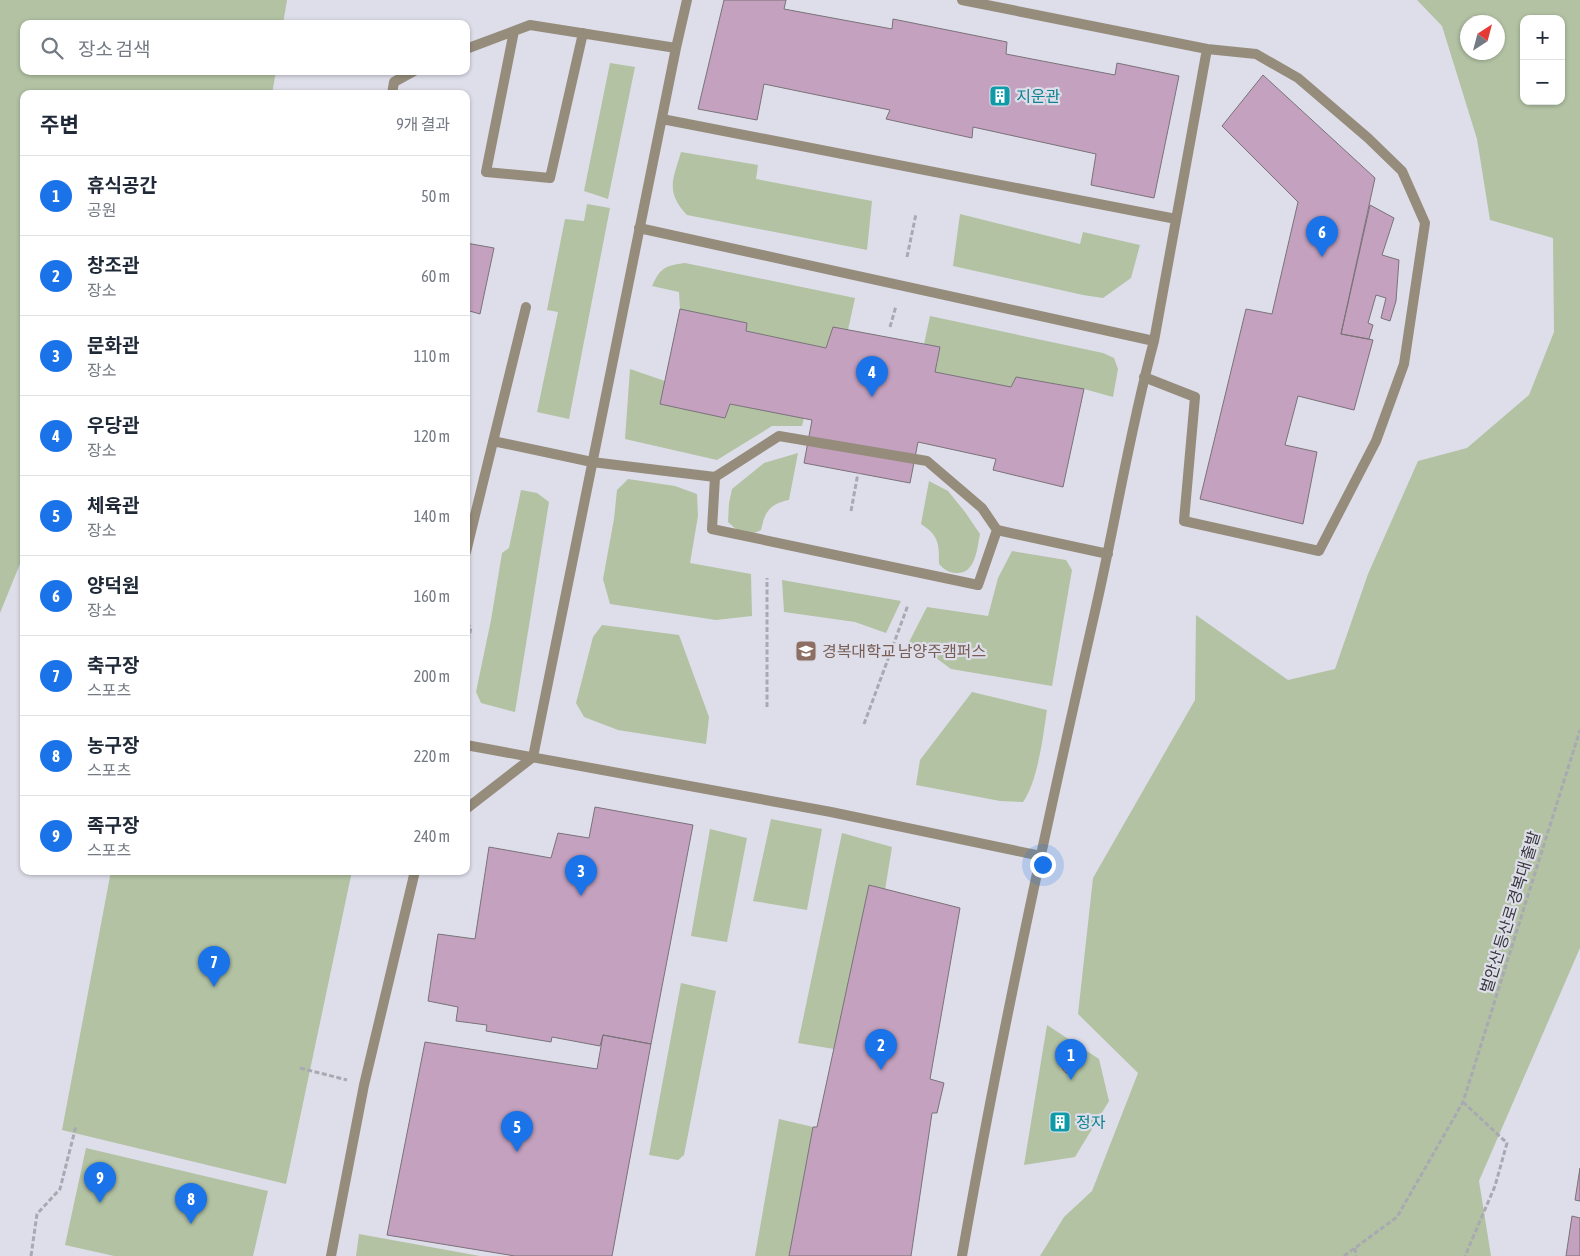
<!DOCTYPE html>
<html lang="ko">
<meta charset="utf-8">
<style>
:root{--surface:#fff;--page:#f2f2f3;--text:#1f2937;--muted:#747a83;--line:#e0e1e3;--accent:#1a73e8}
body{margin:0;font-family:"Asap Condensed","Noto Sans KR",sans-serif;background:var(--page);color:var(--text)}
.controls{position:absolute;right:15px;top:15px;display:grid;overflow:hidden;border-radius:10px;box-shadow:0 1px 4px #0004}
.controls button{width:45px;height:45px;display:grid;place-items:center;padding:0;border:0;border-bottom:1px solid var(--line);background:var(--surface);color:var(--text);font:25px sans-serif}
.compass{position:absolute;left:1460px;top:15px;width:45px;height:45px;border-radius:50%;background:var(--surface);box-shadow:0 1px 4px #0004;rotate:36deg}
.you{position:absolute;left:1042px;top:864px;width:18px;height:18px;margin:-12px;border:4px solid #fff;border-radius:50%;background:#1a73e8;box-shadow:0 0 0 8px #1a73e833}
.badge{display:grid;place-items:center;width:32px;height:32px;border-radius:50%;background:var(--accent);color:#fff;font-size:16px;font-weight:700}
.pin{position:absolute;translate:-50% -41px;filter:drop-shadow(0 1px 2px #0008)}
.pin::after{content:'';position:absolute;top:26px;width:18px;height:15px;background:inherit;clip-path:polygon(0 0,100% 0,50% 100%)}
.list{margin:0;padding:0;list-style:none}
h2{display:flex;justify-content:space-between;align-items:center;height:65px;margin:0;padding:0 20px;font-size:21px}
h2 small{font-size:16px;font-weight:400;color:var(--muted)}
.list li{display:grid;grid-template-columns:32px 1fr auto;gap:15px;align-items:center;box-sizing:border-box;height:80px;padding:0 20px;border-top:1px solid var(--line)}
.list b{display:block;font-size:19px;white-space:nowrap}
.list p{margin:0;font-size:16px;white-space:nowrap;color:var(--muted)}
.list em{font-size:16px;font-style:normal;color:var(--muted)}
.icon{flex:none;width:28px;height:28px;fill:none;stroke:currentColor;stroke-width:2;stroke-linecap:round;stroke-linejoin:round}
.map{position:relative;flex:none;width:1580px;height:1256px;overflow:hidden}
.search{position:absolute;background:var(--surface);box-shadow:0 1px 4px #0004;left:20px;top:20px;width:450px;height:55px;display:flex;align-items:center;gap:12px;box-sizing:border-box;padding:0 18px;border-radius:10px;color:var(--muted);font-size:19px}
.panel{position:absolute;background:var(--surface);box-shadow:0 1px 4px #0004;left:20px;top:90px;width:450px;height:785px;border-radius:10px}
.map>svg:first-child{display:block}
.green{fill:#b2c2a3;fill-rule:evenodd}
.building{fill:#c3a1bf;stroke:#7a7279}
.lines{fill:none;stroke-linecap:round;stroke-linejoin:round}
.path{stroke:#a9a9b2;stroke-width:3;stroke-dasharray:5 2.5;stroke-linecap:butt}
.lane{stroke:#958c7c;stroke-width:10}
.labels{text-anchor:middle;stroke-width:4.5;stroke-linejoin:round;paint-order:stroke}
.culture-label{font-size:16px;fill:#0d838f;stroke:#dedeea;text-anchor:start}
.education-label{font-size:16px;fill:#785e54;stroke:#dedeea;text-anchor:start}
.street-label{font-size:16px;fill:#38383c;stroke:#dedeea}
</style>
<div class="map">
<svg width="1580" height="1256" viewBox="0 0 1580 1256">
<rect width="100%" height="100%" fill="#dedeea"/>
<!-- green -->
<path class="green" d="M0,0H287L283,24H24V71H276L272,94H24V554L0,613Z
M1417,0H1580V948L1479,1181L1491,1256H1040L1064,1217L1092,1191L1138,1073L1078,1014L1093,878L1195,700L1196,615L1288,680L1335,669L1368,574L1418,461L1467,448L1529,395L1554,332L1553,238L1490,220L1477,139L1442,26ZM1524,19H1561V101H1524ZM1468,22H1498V52H1468Z
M610,63L635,67L608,199L584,191Z
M681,152L758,165L756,179L872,201L867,250L687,215C665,191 673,180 681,152Z
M587,204L610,208L569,419L537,412L558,312L547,310L565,219L584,221Z
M960,214L1080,244L1083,232L1140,245L1131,278L1103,298L1083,295L953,266Z
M685,263L855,298L848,330L833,327L826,348L746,331L747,323L680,309L679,292L652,286C661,267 665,266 685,263Z
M930,316L1103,353L1114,358L1118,369L1113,397L1084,389L1016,377L1011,387L935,372L940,347L924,344Z
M630,369L665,381L725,418L730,404L804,418L802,426H772L717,460L625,439Z
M798,453L789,500C769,504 765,512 761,530C745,538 740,533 728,522L729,503L732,489L764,463Z
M628,479L675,486L697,494L698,516L690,563L751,574L752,616L716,620L610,604L603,579L614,519L617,490Z
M929,481L948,491L965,512L980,534C977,548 976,575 955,573C947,572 944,569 939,564C939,543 939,536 921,524Z
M521,490L537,493L549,502L515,712L481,703L476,692L491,620L502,553L509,548Z
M1012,551L1066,560L1072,570L1052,686L951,669L920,646L909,642L927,607L988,616L998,578Z
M782,580L901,601L886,633L855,622L784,612Z
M602,625L679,635L709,717L706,744L618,730L584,717L576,703L593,637Z
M972,692L1047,710C1043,736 1038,781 1023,802L1000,801L916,785L920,760Z
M771,819L822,829L807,910L753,901Z
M710,829L747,838L727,942L691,936Z
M842,833L892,847L885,890L834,1049L798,1043Z
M111,871H352L286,1184L62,1130Z
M681,983L716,991L684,1155L678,1160L649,1155Z
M1047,1025L1099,1059L1109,1101L1075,1157L1024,1165Z
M779,1119L813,1127L789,1256H755Z
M86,1148L268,1191L253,1256H114L65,1245Z
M359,1234L480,1256H356Z"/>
<!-- building -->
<path class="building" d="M724,0H786L784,9L892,29L893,19L1007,42L1006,54L1115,75L1117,63L1179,76L1154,198L1091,185L1096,154L973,127L972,138L886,119L890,110L764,84L757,120L698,109Z
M1263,75L1375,178L1341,334L1373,340L1354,410L1298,396L1285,445L1317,452L1303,524L1200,499L1246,309L1272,314L1298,202L1222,126Z
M1370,205L1394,218L1382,255L1399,260L1396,301L1390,321L1381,318L1386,298L1376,295L1368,323L1373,325L1369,339L1341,334Z
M466,243L494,248L480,314L466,310Z
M680,309L747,323L746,331L826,348L833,327L940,347L935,372L1011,387L1016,377L1084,389L1063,487L993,470L996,459L918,442L910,483L804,463L812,420L730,404L725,418L660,404Z
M595,807L693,825L651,1044L603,1035L600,1046L552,1037L551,1042L486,1031L487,1025L456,1021L458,1007L428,1001L438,934L475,939L489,847L551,858L558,833L589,838Z
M869,885L960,908L930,1079L944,1083L937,1113H932L911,1256H789L813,1127H817Z
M603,1035L651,1044L612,1256H515L387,1235L425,1042L597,1069Z
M1062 1066a8 8 0 1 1 16 0a8 8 0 1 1-16 0Z
M1052 1123a8 8 0 1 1 16 0a8 8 0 1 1-16 0Z
M1580,1168V1201L1575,1200Z
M1572,1216L1580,1218V1256H1566Z"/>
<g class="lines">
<!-- path -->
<path class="path" d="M907,257L916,214
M890,327L896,306
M851,511L858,473
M466,624L471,627L466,651
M767,707V578
M864,724L908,605
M300,1068L347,1080
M1463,1102L1507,1143L1495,1186L1465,1256
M1355,1248L1356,1256
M31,1256L37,1214L60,1189L76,1126
M1344,1256L1397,1217L1463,1102L1580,730"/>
<!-- lane -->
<path class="lane" d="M962,0L1207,49L1256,54L1298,78L1368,138L1402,171L1425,223L1404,364L1376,441L1319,551L1184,521L1195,397L1144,377
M514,31L486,172L550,178L583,33
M466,49L530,25L676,48
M392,94L394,82L414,71
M662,119L1176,219
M639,228L1154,341
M493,441L592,462L715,477L779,436L927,461L982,508L997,530L1108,554
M715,477L712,529L978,585L997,530
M466,552L526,307
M466,745L831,812L1041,856
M466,809L533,757L676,48L687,0
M331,1256L364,1085L415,871
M962,1256C1000,1038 1047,823 1096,607C1116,519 1130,429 1154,341L1207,49"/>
</g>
<!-- icons -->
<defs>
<g id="building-square" transform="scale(1.125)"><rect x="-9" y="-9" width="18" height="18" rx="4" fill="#0f9aa8" stroke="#dedeea"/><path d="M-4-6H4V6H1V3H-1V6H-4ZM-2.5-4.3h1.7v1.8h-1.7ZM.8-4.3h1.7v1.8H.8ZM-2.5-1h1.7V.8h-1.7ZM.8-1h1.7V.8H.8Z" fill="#fff"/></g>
<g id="university-square" transform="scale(1.125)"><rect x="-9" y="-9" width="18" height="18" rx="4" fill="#8d6e63" stroke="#dedeea"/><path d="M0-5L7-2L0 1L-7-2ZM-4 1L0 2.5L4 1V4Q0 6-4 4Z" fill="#fff"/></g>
</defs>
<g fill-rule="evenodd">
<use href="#building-square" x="1000" y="96"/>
<use href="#university-square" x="806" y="651"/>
<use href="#building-square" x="1060" y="1122"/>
</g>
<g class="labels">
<!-- culture labels -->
<g class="culture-label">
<text x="1016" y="102">지운관</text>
<text x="1076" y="1128">정자</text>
</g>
<!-- education labels -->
<g class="education-label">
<text x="822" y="657">경복대학교 남양주캠퍼스</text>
</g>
<!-- street labels -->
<g class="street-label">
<text transform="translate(1510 912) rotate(-73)" y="6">벌안산 등산로 경복대 출발</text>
</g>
</g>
</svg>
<div class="controls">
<button>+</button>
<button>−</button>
</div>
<svg class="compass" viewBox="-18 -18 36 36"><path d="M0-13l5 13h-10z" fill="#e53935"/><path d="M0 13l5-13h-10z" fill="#747a83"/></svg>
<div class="you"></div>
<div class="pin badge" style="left:1071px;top:1080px">1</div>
<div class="pin badge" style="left:881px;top:1070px">2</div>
<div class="pin badge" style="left:581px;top:896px">3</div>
<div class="pin badge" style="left:872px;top:397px">4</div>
<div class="pin badge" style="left:517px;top:1152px">5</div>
<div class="pin badge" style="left:1322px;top:257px">6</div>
<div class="pin badge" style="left:214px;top:987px">7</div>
<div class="pin badge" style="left:191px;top:1224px">8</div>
<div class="pin badge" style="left:100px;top:1203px">9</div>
<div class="search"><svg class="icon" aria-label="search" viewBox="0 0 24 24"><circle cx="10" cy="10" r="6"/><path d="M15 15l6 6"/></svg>장소 검색</div>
<section class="panel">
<h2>주변<small>9개 결과</small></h2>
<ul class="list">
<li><span class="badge">1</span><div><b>휴식공간</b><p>공원</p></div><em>50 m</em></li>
<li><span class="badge">2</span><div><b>창조관</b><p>장소</p></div><em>60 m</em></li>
<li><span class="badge">3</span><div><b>문화관</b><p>장소</p></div><em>110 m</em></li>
<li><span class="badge">4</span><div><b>우당관</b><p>장소</p></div><em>120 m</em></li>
<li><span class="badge">5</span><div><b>체육관</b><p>장소</p></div><em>140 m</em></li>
<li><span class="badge">6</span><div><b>양덕원</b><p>장소</p></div><em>160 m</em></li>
<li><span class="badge">7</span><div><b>축구장</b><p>스포츠</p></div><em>200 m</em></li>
<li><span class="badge">8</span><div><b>농구장</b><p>스포츠</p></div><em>220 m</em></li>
<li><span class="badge">9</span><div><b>족구장</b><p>스포츠</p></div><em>240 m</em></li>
</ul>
</section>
</div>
